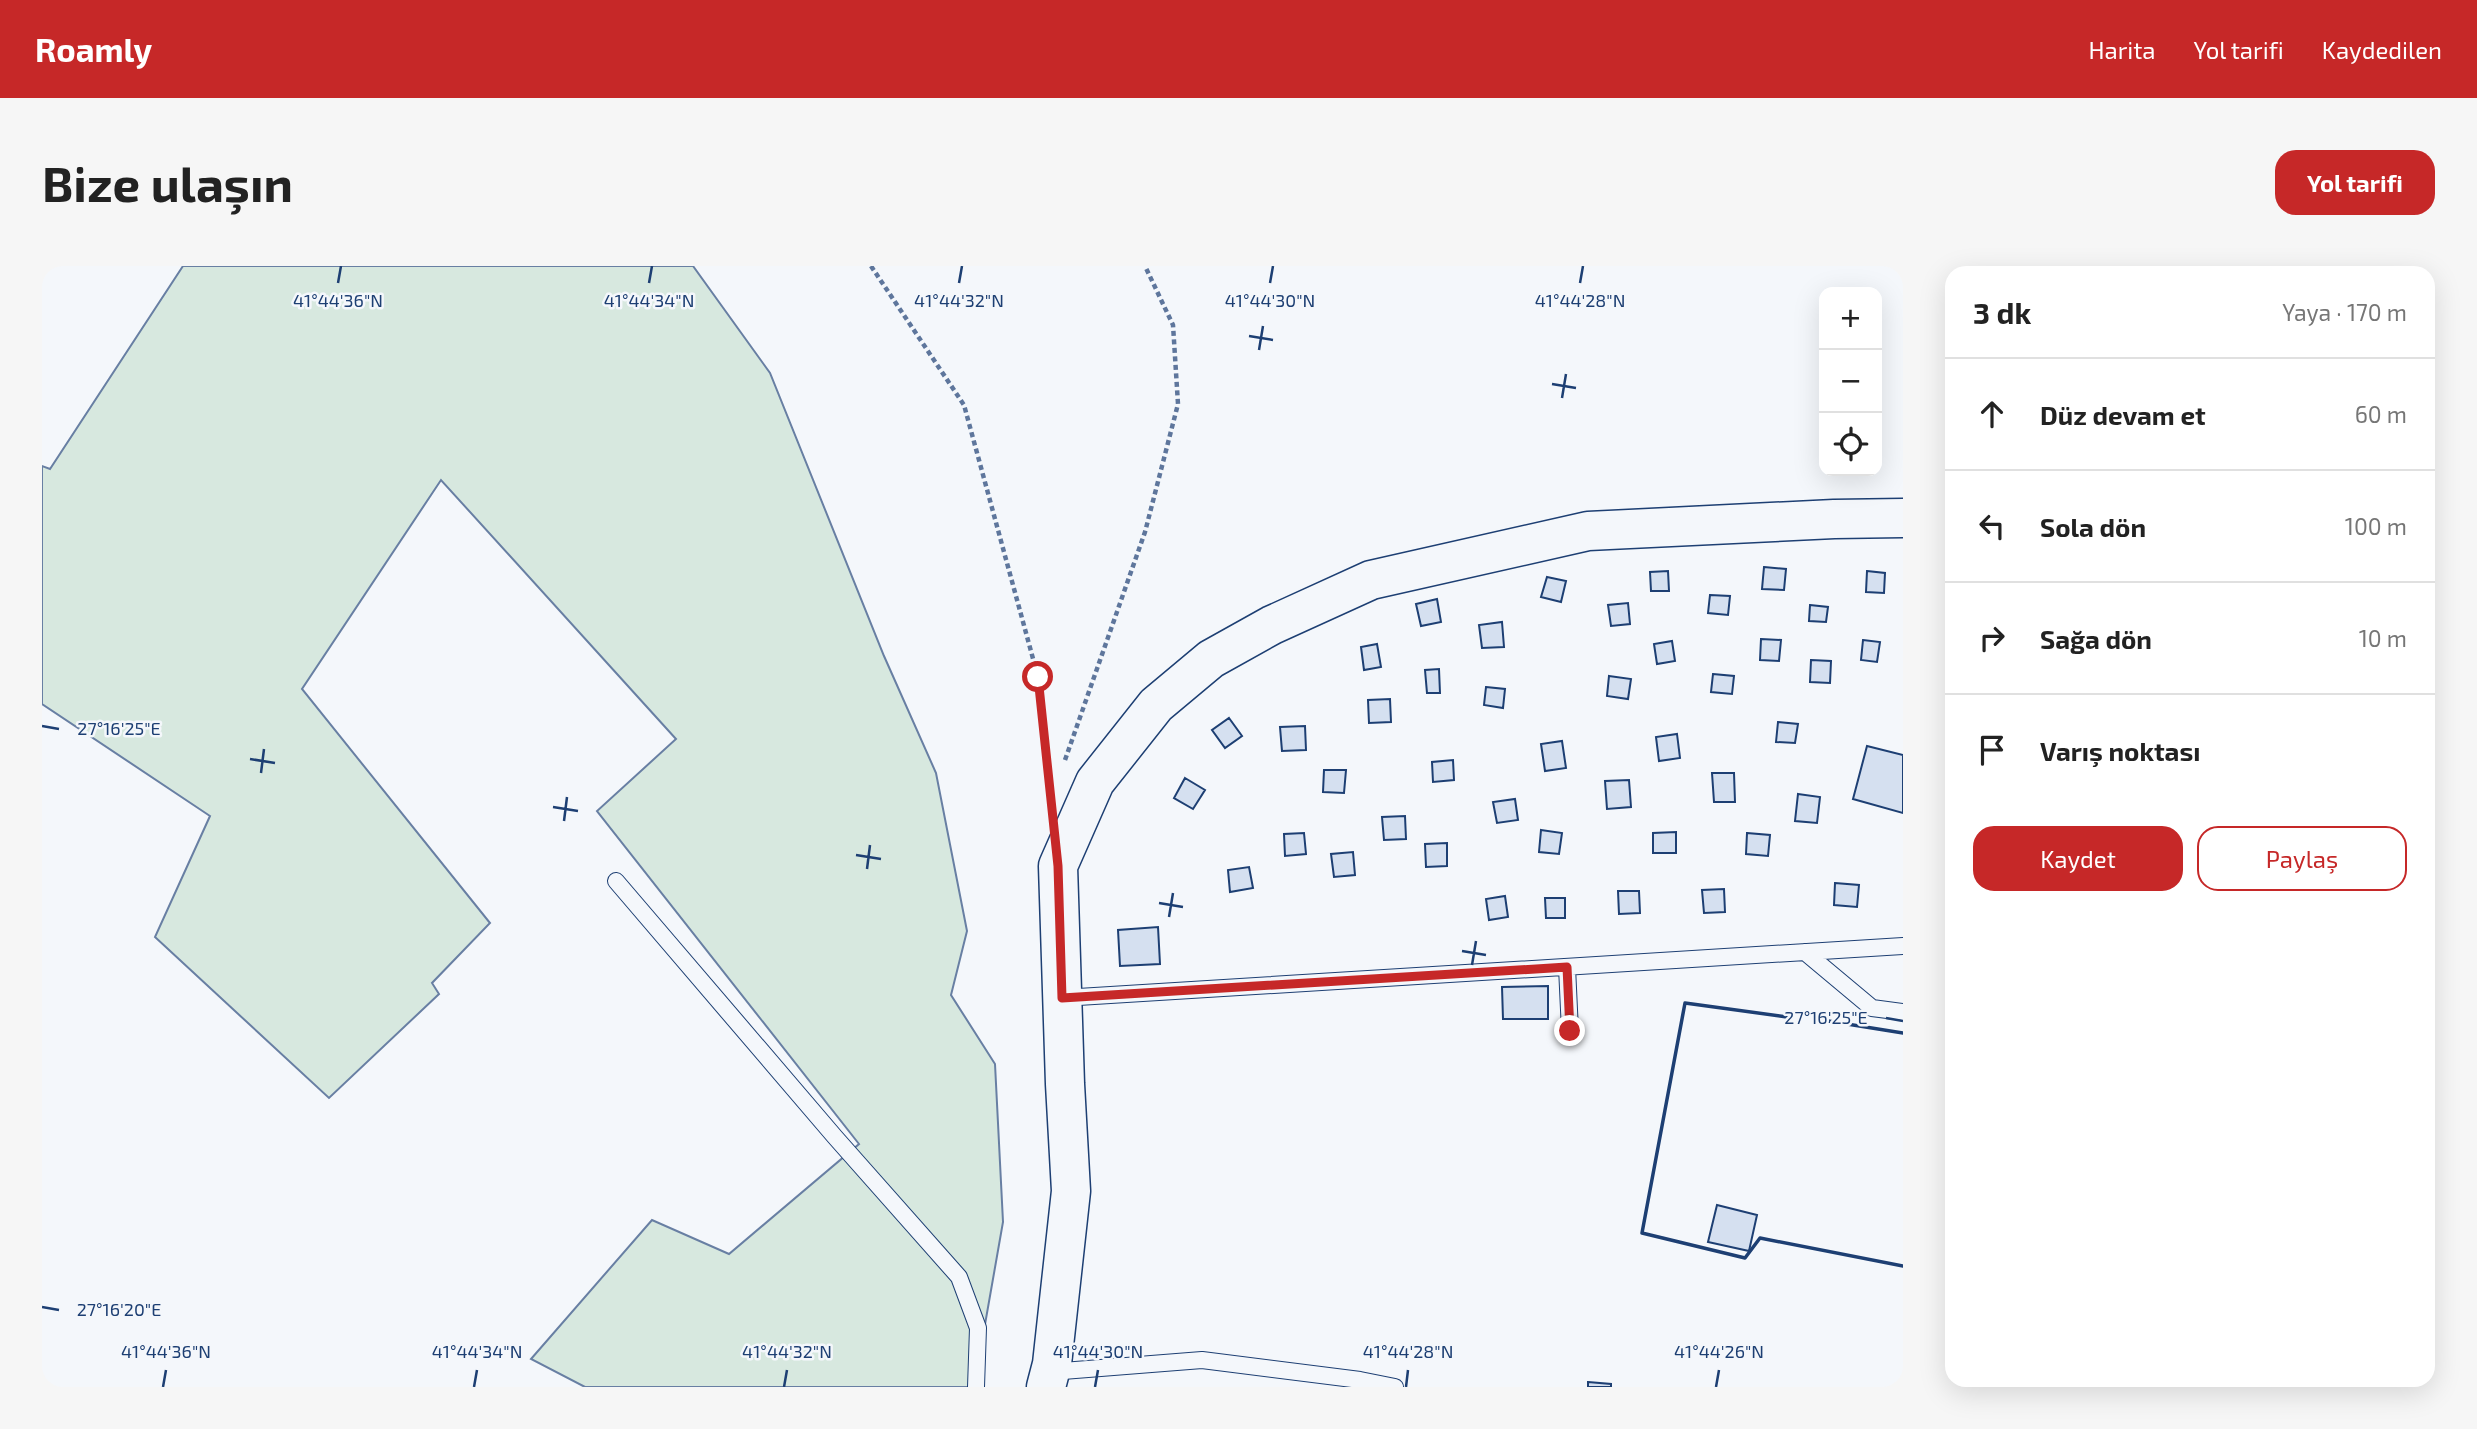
<!DOCTYPE html>
<html lang="tr">
<meta charset="utf-8">
<style>
:root{--surface:#fff;--page:#f6f6f6;--text:#222;--muted:#767676;--line:#e0e0e0;--accent:#c62828}
body{margin:0;font-family:"Exo 2",sans-serif;background:var(--page);color:var(--text)}
.controls{position:absolute;right:21px;top:21px;display:grid;overflow:hidden;border-radius:14px;box-shadow:0 7px 28px #0002}
.controls button{width:63px;height:63px;display:grid;place-items:center;padding:0;border:0;border-bottom:2px solid var(--line);background:var(--surface);color:var(--text);font:35px sans-serif}
.stop{position:absolute;width:21px;height:21px;margin:-16px;border:5px solid #c62828;border-radius:50%;background:#fff}
.stop.end{background:#c62828;border-color:#fff;box-shadow:0 2px 7px #0008}
.list{margin:0;padding:0;list-style:none}
h2{display:flex;justify-content:space-between;align-items:center;height:91px;margin:0;padding:0 28px;font-size:30px}
h2 small{font-size:23px;font-weight:400;color:var(--muted)}
.list li{display:grid;grid-template-columns:46px 1fr auto;gap:21px;align-items:center;box-sizing:border-box;height:112px;padding:0 28px;border-top:2px solid var(--line)}
.list b{display:block;font-size:26px;white-space:nowrap}
.list em{font-size:23px;font-style:normal;color:var(--muted)}
.actions{display:flex;gap:14px;padding:21px 28px}
.actions a{flex:1;padding:16px 0;border:2px solid var(--accent);border-radius:21px;text-align:center;font-size:24px;color:var(--accent)}
.actions .main{background:var(--accent);color:#fff}
.icon{flex:none;width:38px;height:38px;fill:none;stroke:currentColor;stroke-width:2;stroke-linecap:round;stroke-linejoin:round}
.map{position:relative;flex:none;width:1861px;height:1121px;overflow:hidden;border-radius:21px}
header{display:flex;align-items:center;gap:42px;box-sizing:border-box;height:98px;padding:0 35px;background:var(--accent);color:#fff}
header strong{font-size:33px}
nav{display:flex;gap:38px;margin-inline-start:auto;font-size:24px}
.intro{display:flex;align-items:center;justify-content:space-between;box-sizing:border-box;height:168px;padding:0 42px}
h1{margin:0;font-size:49px}
.button{padding:18px 32px;border-radius:21px;background:var(--accent);color:#fff;font-size:24px;font-weight:700}
main{display:flex;gap:42px;padding:0 42px}
aside{flex:1;background:var(--surface);border-radius:21px;box-shadow:0 7px 28px #0002}
.map>svg:first-child{display:block}
.green{fill:#d7e8df;stroke:#687fa3;stroke-width:2}
.building{fill:#d5e0f0;stroke:#1d3f73;stroke-width:2}
.lines{fill:none;stroke-linecap:round;stroke-linejoin:round}
.lane-casing{stroke:#1d3f73;stroke-width:18}
.secondary-casing{stroke:#1d3f73;stroke-width:41}
.path{stroke:#5e769c;stroke-width:4.5;stroke-dasharray:5 3.5;stroke-linecap:butt}
.lane{stroke:#f4f7fb;stroke-width:16}
.secondary{stroke:#f4f7fb;stroke-width:38}
.wall{stroke:#1d3f73;stroke-width:3.5}
.route{stroke:#c62828;stroke-width:9}
.ticks{fill:none;stroke:#1d3f73;stroke-width:2.5}
.ticks-label{font-size:18px;text-anchor:middle;fill:#1d3f73;stroke:#f4f7fb;stroke-width:5;stroke-linejoin:round;paint-order:stroke}
</style>
<header>
<strong>Roamly</strong>
<nav><a>Harita</a><a>Yol tarifi</a><a>Kaydedilen</a></nav>
</header>
<div class="intro"><h1>Bize ulaşın</h1><a class="button">Yol tarifi</a></div>
<main>
<div class="map">
<svg width="1861" height="1121" viewBox="0 0 1861 1121">
<rect width="100%" height="100%" fill="#f4f7fb"/>
<!-- green -->
<path class="green" d="M141,0H651L728,107L842,390L894,507L925,665L909,729L953,798L961,956L932,1121H543L489,1093L610,954L687,988L817,878L555,545L634,473L399,214L260,423L448,657L390,717L397,728L287,832L113,671L168,550L0,438V200L8,203Z"/>
<!-- building -->
<path class="building" d="M1722,301L1744,303L1742,324L1720,323Z
M1626,305L1627,325H1609L1608,306Z
M1825,305L1843,307L1842,327L1824,326Z
M1505,311L1524,315L1519,336L1499,331Z
M1668,329L1688,330L1686,349L1666,347Z
M1395,333L1399,356L1379,360L1374,338Z
M1586,337L1588,358L1569,360L1566,339Z
M1768,339L1786,341L1784,356L1767,355Z
M1460,356L1462,381L1440,382L1437,359Z
M1719,373L1739,374L1737,395L1718,394Z
M1821,374L1838,376L1835,396L1819,394Z
M1630,375L1633,395L1615,398L1612,378Z
M1335,378L1339,401L1322,404L1319,381Z
M1769,394L1789,395L1788,417L1768,416Z
M1397,403L1398,427H1385L1383,404Z
M1671,408L1692,410L1690,428L1669,426Z
M1567,410L1589,413L1586,433L1565,430Z
M1444,421L1463,423L1461,442L1442,439Z
M1348,433L1349,456L1327,457L1326,434Z
M1187,452L1200,470L1183,482L1170,464Z
M1736,456L1756,458L1753,477L1734,476Z
M1263,460L1264,484L1240,485L1238,461Z
M1635,468L1638,492L1617,495L1614,471Z
M1520,475L1524,502L1503,505L1499,478Z
M1825,480L1861,489V547L1811,533Z
M1411,494L1412,514L1391,516L1390,496Z
M1282,504H1304L1302,527L1281,526Z
M1670,507H1692L1693,536H1672Z
M1143,512L1163,524L1151,543L1132,532Z
M1587,514L1589,541L1565,543L1563,515Z
M1756,528L1778,531L1775,557L1753,555Z
M1473,533L1476,554L1455,557L1451,536Z
M1363,550L1364,573L1342,574L1340,551Z
M1499,564L1520,567L1517,588L1497,586Z
M1634,566V587H1611V567Z
M1262,567L1264,588L1243,590L1242,568Z
M1705,567L1728,569L1726,590L1704,588Z
M1405,577V600L1384,601L1383,578Z
M1311,586L1313,609L1292,611L1289,588Z
M1207,601L1211,622L1188,626L1186,604Z
M1793,617L1817,619L1815,641L1792,639Z
M1682,623L1683,646L1662,647L1660,624Z
M1576,625H1597L1598,647L1577,648Z
M1463,630L1466,651L1447,654L1444,633Z
M1503,632H1523V652H1504Z
M1116,661L1118,698L1078,700L1076,664Z
M1506,720V753H1461L1460,721Z
M1675,939L1715,949L1707,985L1666,976Z
M1546,1116L1569,1118V1121H1546Z"/>
<g class="lines">
<!-- lane casing -->
<g class="lane-casing">
<path id="lane" d="M574,615L793,871L917,1011L936,1062L934,1121
M1763,686L1830,742L1861,746
M1525,701L1528,765
M1020,732L1861,680
M1008,1106L1160,1094L1318,1114L1353,1121"/>
</g>
<!-- secondary casing -->
<g class="secondary-casing">
<path id="secondary" d="M1004,1121L1010,1098L1029,925L1023,818L1016,600L1053,516L1114,439L1169,393L1230,359L1329,314L1546,265L1792,253L1861,252"/>
</g>
<!-- path -->
<path class="path" d="M829,0L922,139L996,411L1008,526
M1023,494L1103,266L1136,138L1131,59L1103,0"/>
<!-- lane -->
<use href="#lane" class="lane"/>
<!-- secondary -->
<use href="#secondary" class="secondary"/>
<!-- wall -->
<path class="wall" d="M1745,751L1643,737L1600,967L1703,992L1718,972L1861,1000
M1780,754L1861,767"/>
</g>
<g class="lines">
<!-- route -->
<path class="route" d="M996,411L1016,600L1020,732L1525,701L1528,765"/>
</g>
<!-- ticks -->
<path class="ticks" d="M296,17L299,0M607,17L610,0M917,17L920,0M1228,17L1231,0M1538,17L1541,0M1207,70L1231,74M1217,84L1221,60M1510,118L1534,122M1520,132L1524,108M0,460L17,463M208,493L233,497M219,507L222,483M511,541L536,545M522,555L525,531M814,589L839,593M825,603L828,579M1117,637L1141,641M1127,651L1131,627M1420,685L1444,689M1430,699L1434,675M1844,752L1861,755M0,1041L17,1044M121,1121L124,1104M432,1121L435,1104M742,1121L745,1104M1053,1121L1056,1104M1364,1121L1366,1104M1674,1121L1677,1104"/>
<g class="ticks-label">
<text x="296" y="41">41°44'36"N</text>
<text x="607" y="41">41°44'34"N</text>
<text x="917" y="41">41°44'32"N</text>
<text x="1228" y="41">41°44'30"N</text>
<text x="1538" y="41">41°44'28"N</text>
<text x="77" y="469">27°16'25"E</text>
<text x="1784" y="758">27°16'25"E</text>
<text x="77" y="1050">27°16'20"E</text>
<text x="124" y="1092">41°44'36"N</text>
<text x="435" y="1092">41°44'34"N</text>
<text x="745" y="1092">41°44'32"N</text>
<text x="1056" y="1092">41°44'30"N</text>
<text x="1366" y="1092">41°44'28"N</text>
<text x="1677" y="1092">41°44'26"N</text>
</g>
</svg>
<div class="controls">
<button>+</button>
<button>−</button>
<button><svg class="icon" aria-label="locate" viewBox="0 0 24 24"><circle cx="12" cy="12" r="6"/><path d="M12 2v4M12 18v4M2 12h4M18 12h4"/></svg></button>
</div>
<div class="stop" style="left:996px;top:411px"></div>
<div class="stop end" style="left:1528px;top:765px"></div>
</div>
<aside>
<h2>3 dk<small>Yaya · 170 m</small></h2>
<ul class="list">
<li><svg class="icon" aria-label="ahead" viewBox="0 0 24 24"><path d="M12 20V5M6 11l6-6 6 6"/></svg><div><b>Düz devam et</b></div><em>60 m</em></li>
<li><svg class="icon" aria-label="left" viewBox="0 0 24 24"><path d="M17 20v-9H6M10 6l-5 5 5 5"/></svg><div><b>Sola dön</b></div><em>100 m</em></li>
<li><svg class="icon" aria-label="right" viewBox="0 0 24 24"><path d="M7 20v-9h11M14 6l5 5-5 5"/></svg><div><b>Sağa dön</b></div><em>10 m</em></li>
<li><svg class="icon" aria-label="arrive" viewBox="0 0 24 24"><path d="M6 21V4h12l-3 4 3 4H6"/></svg><div><b>Varış noktası</b></div></li>
</ul>
<div class="actions"><a class="main">Kaydet</a><a>Paylaş</a></div>
</aside>
</main>
